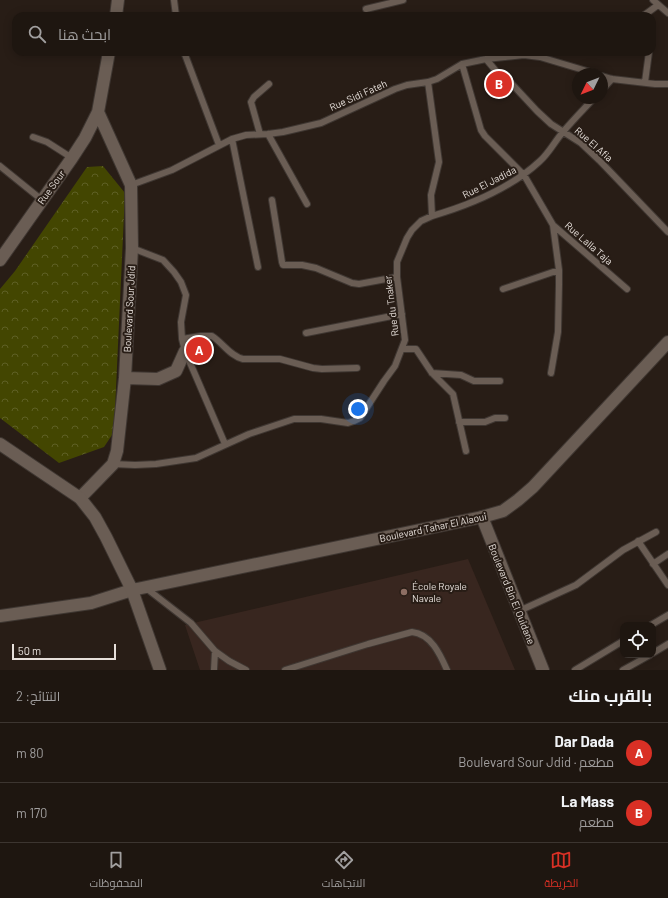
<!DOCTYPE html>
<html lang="ar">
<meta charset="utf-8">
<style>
:root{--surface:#1e1610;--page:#2b231e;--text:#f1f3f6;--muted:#a19f9f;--line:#3c3530;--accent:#d93025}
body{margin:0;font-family:Barlow,Cairo,sans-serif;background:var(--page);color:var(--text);direction:rtl}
.controls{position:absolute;right:12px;bottom:12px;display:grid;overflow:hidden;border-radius:8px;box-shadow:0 2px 10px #0003}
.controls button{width:36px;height:36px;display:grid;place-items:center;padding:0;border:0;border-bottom:1px solid var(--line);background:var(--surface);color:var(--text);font:20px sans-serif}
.compass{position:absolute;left:572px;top:68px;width:36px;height:36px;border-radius:50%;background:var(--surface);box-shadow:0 2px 10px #0003;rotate:227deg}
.scale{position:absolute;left:12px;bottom:10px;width:104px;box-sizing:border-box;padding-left:4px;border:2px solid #e6dfda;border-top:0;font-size:11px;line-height:14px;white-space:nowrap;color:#e6dfda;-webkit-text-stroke:3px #281d16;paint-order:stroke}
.you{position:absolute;left:358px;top:409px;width:14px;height:14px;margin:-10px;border:3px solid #fff;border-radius:50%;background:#1a73e8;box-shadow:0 0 0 6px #1a73e833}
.badge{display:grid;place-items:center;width:26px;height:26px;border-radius:50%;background:var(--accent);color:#fff;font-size:13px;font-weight:700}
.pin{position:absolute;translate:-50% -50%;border:2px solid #fff;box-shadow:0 1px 4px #0006}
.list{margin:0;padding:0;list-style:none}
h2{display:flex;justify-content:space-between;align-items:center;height:52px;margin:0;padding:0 16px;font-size:17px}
h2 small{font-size:13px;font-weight:400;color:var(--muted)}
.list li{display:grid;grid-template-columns:26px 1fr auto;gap:12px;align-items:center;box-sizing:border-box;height:60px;padding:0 16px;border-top:1px solid var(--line)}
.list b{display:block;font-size:15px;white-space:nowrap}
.list p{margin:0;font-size:13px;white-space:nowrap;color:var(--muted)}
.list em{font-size:13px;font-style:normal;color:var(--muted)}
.icon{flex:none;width:22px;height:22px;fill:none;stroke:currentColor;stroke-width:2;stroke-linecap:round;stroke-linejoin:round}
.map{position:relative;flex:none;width:668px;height:670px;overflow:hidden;direction:ltr}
.search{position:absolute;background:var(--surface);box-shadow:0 2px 10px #0003;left:12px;right:12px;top:12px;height:44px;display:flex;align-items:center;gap:10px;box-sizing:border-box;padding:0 14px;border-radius:12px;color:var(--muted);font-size:15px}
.sheet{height:172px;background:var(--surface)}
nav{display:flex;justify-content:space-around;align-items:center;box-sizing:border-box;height:56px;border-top:1px solid var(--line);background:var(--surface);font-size:11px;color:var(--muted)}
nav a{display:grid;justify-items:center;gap:2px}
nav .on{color:var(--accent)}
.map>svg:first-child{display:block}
.education{fill:#38261f}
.park{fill:url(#park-crowns)}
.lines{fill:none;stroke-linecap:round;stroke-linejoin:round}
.lane-casing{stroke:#3f3732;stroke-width:8}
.street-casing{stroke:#3f3732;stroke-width:14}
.secondary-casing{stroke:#3f3732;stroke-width:14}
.lane{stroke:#6a5d54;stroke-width:6}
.street{stroke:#6a5d54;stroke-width:12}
.secondary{stroke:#6a5d54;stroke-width:12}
.education-dot{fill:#8d6e63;stroke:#281d16;stroke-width:1.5}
.labels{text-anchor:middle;stroke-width:4;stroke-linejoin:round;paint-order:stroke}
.street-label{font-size:10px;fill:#e6dfda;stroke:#281d16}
.poi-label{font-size:10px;fill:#e6dfda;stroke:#281d16;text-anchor:start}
</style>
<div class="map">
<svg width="668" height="670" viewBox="0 0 668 670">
<defs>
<pattern id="park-crowns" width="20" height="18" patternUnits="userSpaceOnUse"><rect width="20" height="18" fill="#434601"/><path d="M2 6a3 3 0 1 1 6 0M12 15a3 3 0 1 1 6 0" fill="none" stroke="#5e6025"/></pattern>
</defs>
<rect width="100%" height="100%" fill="#281d16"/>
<!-- education -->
<path class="education" d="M468,559L515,670H200L185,625Z"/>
<!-- park -->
<path class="park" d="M103,166L125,193L114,432L104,447L59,463L0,418V289L15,271L87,167Z"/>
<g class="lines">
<!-- lane casing -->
<g class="lane-casing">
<path id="lane" d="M174,0L176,16
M653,0L668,13
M366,9L403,0
M643,16L658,5
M184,52L219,145
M486,59L496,71L511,83L537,111L551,124L581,143L599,160L668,232
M462,64L481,130L485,136L524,175L553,225L627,289
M602,76L612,79L655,84H668
M645,82L649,52
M602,90L612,79
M260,134L251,102L254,97L269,84
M268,134L307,204
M33,137L47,142L72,158
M232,139L258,267
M0,166L42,200
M131,185L172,170L232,139L246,135L268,134L283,132L321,123L395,89L407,85L428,82L437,79L462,64L486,59L524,55L540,57L597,74
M272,200L282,262L283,265H302L316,268L352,283L359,284L397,277
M432,216C470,205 511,188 540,161C549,153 555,141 563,132C573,120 584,109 594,98
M132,248L163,260L174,272L181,282L186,295L181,322L182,339L185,351L225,444
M503,289L559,270
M306,333L402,314
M182,339L201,336H212C223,343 230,356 243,359H280L313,368L322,369L357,368
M402,349H416L432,373L453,394L466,451
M432,373L461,375L474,381H500
M551,373L558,332L559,284V270L553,225
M459,422H485L495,418H505
M113,464L135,465L156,464L196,458L249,434L294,419H321L348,423L354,421L360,418L384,381L395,366L405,340L397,277V262L407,238L412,230L421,221L432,216L431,195L439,162L428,82
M638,541L668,585
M653,564L668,554
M146,588L191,623L215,651L229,661L246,670
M519,611L576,585L623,550L656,532
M651,625L668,615
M653,653L668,644
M214,670L215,651
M285,670L368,644L412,632C431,634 440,654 447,670
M575,670L623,641
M623,670L650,655"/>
</g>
<!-- street casing -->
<g class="street-casing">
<path id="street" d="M116,16L118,0
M0,260L72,158L85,138L98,112L109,52
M125,378L158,379L176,371L185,351
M80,498L113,464L117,451L125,378L132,248L131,185L98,112
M482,517L543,670
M0,616L91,603L132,590"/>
</g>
<!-- secondary casing -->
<g class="secondary-casing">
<path id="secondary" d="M0,444L80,498L95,517L106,537L132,590L160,670
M132,590L482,517L503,511L518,500L533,487L668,342"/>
</g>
<!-- lane -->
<use href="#lane" class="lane"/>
<!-- street -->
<use href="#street" class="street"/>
<!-- secondary -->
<use href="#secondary" class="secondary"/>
</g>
<!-- markers -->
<circle class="education-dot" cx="404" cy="592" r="4"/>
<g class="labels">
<!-- street labels -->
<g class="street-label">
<text transform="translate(358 95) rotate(-24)" y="4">Rue Sidi Fateh</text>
<text transform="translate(594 144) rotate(41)" y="4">Rue El Afia</text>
<text transform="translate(489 182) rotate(-27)" y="4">Rue El Jadida</text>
<text transform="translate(51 187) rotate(-54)" y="4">Rue Sour</text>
<text transform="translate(589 243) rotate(41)" y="4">Rue Lalla Taja</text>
<text transform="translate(391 306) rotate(-97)" y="4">Rue du Tnaker</text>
<text transform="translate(129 309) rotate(-87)" y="4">Boulevard Sour Jdid</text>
<text transform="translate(433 527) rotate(-12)" y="4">Boulevard Tahar El Alaoui</text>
<text transform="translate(512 594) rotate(68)" y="4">Boulevard Bin El Ouidane</text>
</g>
<!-- poi labels -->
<g class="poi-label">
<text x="412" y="590">École Royale<tspan x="412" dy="12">Navale</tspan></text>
</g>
</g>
</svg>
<div class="controls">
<button><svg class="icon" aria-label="locate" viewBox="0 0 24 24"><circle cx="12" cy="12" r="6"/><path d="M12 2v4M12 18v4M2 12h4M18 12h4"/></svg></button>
</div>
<svg class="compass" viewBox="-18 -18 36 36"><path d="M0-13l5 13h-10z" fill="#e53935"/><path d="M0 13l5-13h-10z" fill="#a19f9f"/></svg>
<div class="scale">50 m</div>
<div class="you"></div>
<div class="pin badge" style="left:199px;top:350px">A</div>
<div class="pin badge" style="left:499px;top:84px">B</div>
<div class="search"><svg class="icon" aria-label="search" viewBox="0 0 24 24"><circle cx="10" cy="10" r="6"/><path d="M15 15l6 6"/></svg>ابحث هنا</div>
</div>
<section class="sheet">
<h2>بالقرب منك<small>النتائج: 2</small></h2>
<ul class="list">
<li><span class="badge">A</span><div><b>Dar Dada</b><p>مطعم · Boulevard Sour Jdid</p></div><em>80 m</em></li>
<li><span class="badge">B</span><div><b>La Mass</b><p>مطعم</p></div><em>170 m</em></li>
</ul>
</section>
<nav>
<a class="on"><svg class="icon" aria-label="map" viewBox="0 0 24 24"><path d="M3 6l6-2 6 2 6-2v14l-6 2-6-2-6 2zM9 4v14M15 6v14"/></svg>الخريطة</a>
<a><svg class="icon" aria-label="directions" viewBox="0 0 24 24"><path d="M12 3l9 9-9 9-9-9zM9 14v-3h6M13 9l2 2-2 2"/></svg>الاتجاهات</a>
<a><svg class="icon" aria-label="saved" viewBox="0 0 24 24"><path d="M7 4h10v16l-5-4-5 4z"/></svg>المحفوظات</a>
</nav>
